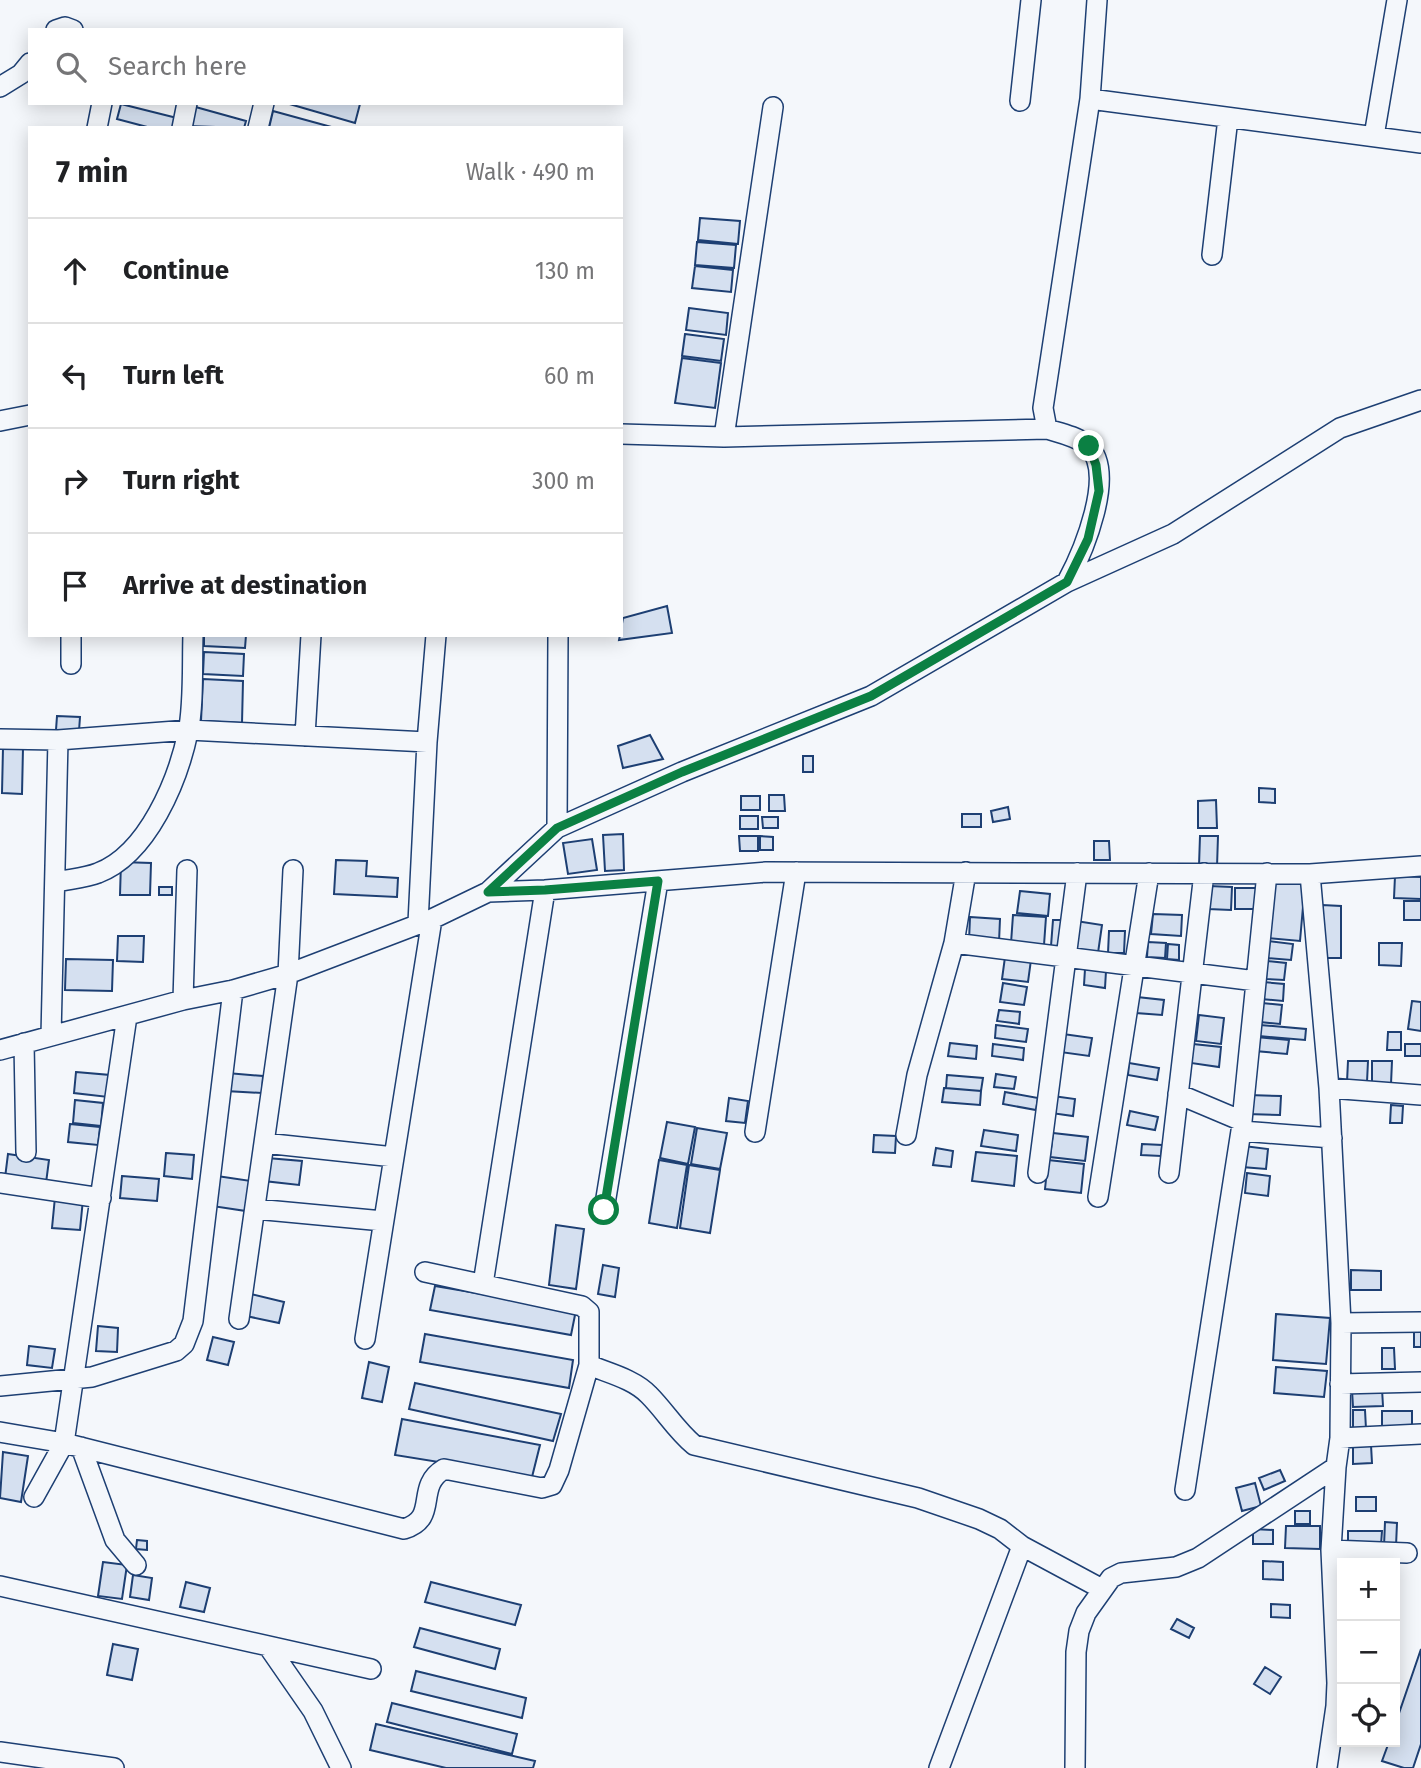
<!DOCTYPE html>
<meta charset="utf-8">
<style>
:root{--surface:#fff;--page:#f2f2f2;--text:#202124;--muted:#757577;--line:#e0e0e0}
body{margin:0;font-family:"Fira Sans",sans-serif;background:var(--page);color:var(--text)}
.controls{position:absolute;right:21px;bottom:21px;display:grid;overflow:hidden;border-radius:0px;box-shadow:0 4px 18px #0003}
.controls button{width:63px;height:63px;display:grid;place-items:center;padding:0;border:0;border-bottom:2px solid var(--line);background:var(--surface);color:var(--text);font:35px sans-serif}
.stop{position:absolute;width:21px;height:21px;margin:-16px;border:5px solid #0b8043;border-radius:50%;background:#fff}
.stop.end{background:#0b8043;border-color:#fff;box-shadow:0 2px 7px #0008}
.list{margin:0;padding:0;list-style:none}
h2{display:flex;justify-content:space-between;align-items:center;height:91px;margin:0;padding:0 28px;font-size:30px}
h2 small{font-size:23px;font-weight:400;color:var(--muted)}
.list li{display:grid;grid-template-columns:46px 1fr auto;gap:21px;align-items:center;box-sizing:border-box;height:105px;padding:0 28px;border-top:2px solid var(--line)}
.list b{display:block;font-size:26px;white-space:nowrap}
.list em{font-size:23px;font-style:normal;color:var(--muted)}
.icon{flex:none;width:38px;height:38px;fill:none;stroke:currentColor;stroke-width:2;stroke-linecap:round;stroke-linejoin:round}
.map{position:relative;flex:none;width:1421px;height:1768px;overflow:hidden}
.search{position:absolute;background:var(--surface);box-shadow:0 4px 18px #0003;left:28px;top:28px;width:595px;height:77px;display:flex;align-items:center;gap:18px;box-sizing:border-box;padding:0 24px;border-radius:0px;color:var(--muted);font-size:26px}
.panel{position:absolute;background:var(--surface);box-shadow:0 4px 18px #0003;left:28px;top:126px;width:595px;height:511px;border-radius:0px}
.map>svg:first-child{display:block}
.building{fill:#d5e0f0;stroke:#1d3f73;stroke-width:2}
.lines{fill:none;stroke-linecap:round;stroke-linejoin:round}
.minor-casing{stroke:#1d3f73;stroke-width:22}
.minor{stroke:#f4f7fb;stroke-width:19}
.route{stroke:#0b8043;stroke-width:9}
</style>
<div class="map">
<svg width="1421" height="1768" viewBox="0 0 1421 1768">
<rect width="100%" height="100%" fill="#f4f7fb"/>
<!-- building -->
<path class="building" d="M286,103H356L360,104L355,123Z
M121,104L177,118L175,128H151L117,119Z
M192,106L246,121L244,128L187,126Z
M273,111L335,128H269Z
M700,218L740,221L738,244L698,240Z
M697,242L736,245L734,268L695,265Z
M695,266L733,270L731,292L692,288Z
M689,308L728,313L726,335L686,330Z
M685,334L724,339L721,361L682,356Z
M682,358L721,363L715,408L675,403Z
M667,606L672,633L619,640L623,618Z
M204,635H246L245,648L204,646Z
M204,652L244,654L243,676L203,674Z
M203,679L243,681L242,723L201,721Z
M57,716L80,717L79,731L56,730Z
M650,735L663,759L623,768L618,746Z
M3,748H23L22,794L2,793Z
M803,756H813V772H803Z
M1259,788L1275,789V803L1259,802Z
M769,795H784L785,811H769Z
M741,796H760V810H741Z
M1216,800L1217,828H1198V801Z
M1008,807L1010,819L993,822L991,811Z
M962,814H981V827H962Z
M740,816H758V829H740Z
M762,817H778V828H763Z
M623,834L624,870L605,871L603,835Z
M739,836H758V851H740Z
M760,836L773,837V850H760Z
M1200,836H1218L1217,867L1199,866Z
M592,839L597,870L568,874L563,843Z
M1094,841H1109L1110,860H1094Z
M336,860L367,861L366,876L398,878L397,897L334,894Z
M121,862L151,863L150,895H120Z
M1395,876L1421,877V899L1394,898Z
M1273,881L1305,884L1300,941L1267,938Z
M1209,886L1232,887L1231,910L1208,909Z
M159,887H172V895H159Z
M1235,888H1258V909H1235Z
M1020,891L1050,894L1048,916L1017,913Z
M1404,901H1421V920H1404Z
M1322,905L1341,906V958H1321Z
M1153,914L1182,915L1181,936L1151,934Z
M1013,915L1046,917L1044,945L1011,943Z
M970,917L1000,919L999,942L969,941Z
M1053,920H1064L1063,947L1051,946Z
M1076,921L1102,925L1098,953L1072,950Z
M1109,931H1125L1124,953H1108Z
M118,936H144L143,962L117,961Z
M1268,941L1293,944L1291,960L1266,958Z
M1148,942L1166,943L1165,958L1147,957Z
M1379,943H1402L1401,966L1379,965Z
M1168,944L1179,945V960L1167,959Z
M1005,957L1031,960L1028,982L1002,979Z
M66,959L113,960L112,991L65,990Z
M1267,961L1286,963L1284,980L1266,979Z
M1085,969L1106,971L1105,988L1084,985Z
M1263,982L1284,984L1283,1001L1261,999Z
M1003,983L1027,987L1024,1005L1000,1002Z
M1137,997L1164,1000L1162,1015L1136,1013Z
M1412,1001L1421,1002V1031L1408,1029Z
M1262,1003L1282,1005L1280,1024L1260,1022Z
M999,1010L1020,1012L1019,1024L997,1021Z
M1199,1015L1224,1018L1221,1044L1196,1041Z
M996,1025L1028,1029L1026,1042L995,1038Z
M1260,1025L1306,1029L1305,1040L1259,1036Z
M1388,1032H1401V1050H1387Z
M1063,1034L1092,1038L1089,1056L1060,1052Z
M1256,1037L1289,1040L1287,1054L1255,1051Z
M950,1043L977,1046L976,1059L948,1056Z
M993,1044L1024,1048L1023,1060L992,1056Z
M1193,1044L1221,1047L1219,1067L1191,1063Z
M1405,1044H1421V1056H1405Z
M1348,1061H1368L1367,1082H1347Z
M1372,1061H1392L1391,1084L1372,1083Z
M1129,1063L1159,1068L1157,1080L1128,1075Z
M76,1072L110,1075L108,1097L74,1093Z
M227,1073L263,1076L262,1093L226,1091Z
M996,1074L1016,1077L1014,1089L994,1087Z
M947,1075L983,1078L981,1091L946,1088Z
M944,1088L981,1091L980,1105L942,1102Z
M1005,1092L1038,1098L1036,1110L1003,1104Z
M1248,1095L1281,1096L1280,1115L1247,1114Z
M1053,1096L1075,1099L1073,1116L1051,1113Z
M729,1098L748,1101L745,1123L726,1121Z
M75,1100L103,1103L101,1126L73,1123Z
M1391,1105L1403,1106L1402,1123H1390Z
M1130,1111L1158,1117L1155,1130L1127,1125Z
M667,1122L695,1127L688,1164L660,1158Z
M70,1124L100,1127L98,1145L68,1142Z
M697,1128L727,1133L720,1169L691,1164Z
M984,1130L1018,1135L1016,1151L981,1146Z
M1053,1133L1088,1137L1085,1161L1050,1157Z
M874,1135L896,1136L895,1153L873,1152Z
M1142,1144L1162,1145L1161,1156L1141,1155Z
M1244,1146L1268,1149L1266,1169L1242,1167Z
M936,1148L953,1151L951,1167L933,1165Z
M976,1152L1017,1156L1014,1186L972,1181Z
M166,1153L194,1155L192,1179L164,1176Z
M8,1154L49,1160L46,1183L5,1178Z
M267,1158L302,1161L299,1185L264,1181Z
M659,1160L687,1165L677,1228L649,1223Z
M1048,1160L1084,1164L1081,1193L1045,1189Z
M689,1165L720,1170L710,1233L680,1228Z
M1247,1173L1270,1176L1268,1196L1245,1193Z
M122,1176L159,1179L157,1201L120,1198Z
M217,1176L251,1181L246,1211L212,1206Z
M55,1197L83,1199L80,1230L52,1228Z
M556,1225L584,1229L576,1289L549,1285Z
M603,1265L619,1268L615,1297L598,1294Z
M1351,1270L1381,1271V1290H1351Z
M435,1286L576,1310L571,1335L430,1310Z
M251,1294L284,1302L279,1323L246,1316Z
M1276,1314L1330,1318L1326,1364L1273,1360Z
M98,1326L118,1328L117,1352L96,1351Z
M1414,1329H1421V1347H1414Z
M425,1334L573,1360L569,1388L420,1362Z
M213,1337L234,1342L228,1365L207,1360Z
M29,1346L55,1349L52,1368L27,1365Z
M1382,1348H1394L1395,1369H1382Z
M369,1362L389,1367L382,1402L362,1398Z
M1276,1367L1327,1371L1324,1397L1274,1393Z
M415,1383L561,1414L553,1441L409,1409Z
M1382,1389L1383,1406L1353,1407L1352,1390Z
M1353,1410H1365L1366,1429L1353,1430Z
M1382,1411H1412V1431H1382Z
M402,1419L540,1445L532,1477L395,1455Z
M1353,1445H1371L1372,1463L1353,1464Z
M3,1452L28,1456L21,1502L0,1498Z
M1280,1470L1285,1481L1264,1490L1259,1478Z
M1255,1483L1261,1506L1242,1511L1236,1488Z
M1356,1497H1376V1511H1356Z
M1295,1511H1310V1524H1295Z
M1385,1522L1397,1523L1396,1546H1384Z
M1286,1526H1320V1549L1285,1548Z
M1253,1529L1273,1530V1544H1253Z
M1348,1531H1382L1381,1545L1348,1544Z
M137,1540L147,1541V1550L136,1549Z
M1263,1561L1283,1562V1580L1263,1579Z
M103,1562L127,1565L122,1599L98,1596Z
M133,1575L152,1578L149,1600L130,1597Z
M186,1582L210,1588L204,1612L180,1607Z
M431,1582L521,1605L515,1625L425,1602Z
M1271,1604L1290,1605V1618L1271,1617Z
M1177,1619L1194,1628L1189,1638L1171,1629Z
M420,1628L500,1649L495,1669L414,1647Z
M113,1644L138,1649L132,1680L107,1675Z
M1421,1649V1744L1413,1768H1404L1382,1761L1389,1742H1395V1725Z
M1265,1667L1281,1677L1270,1694L1254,1684Z
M416,1671L526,1698L522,1718L411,1691Z
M392,1703L517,1734L512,1754L387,1722Z
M376,1724L535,1761L533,1768H446L370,1750Z"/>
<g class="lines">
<!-- minor casing -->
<g class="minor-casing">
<path id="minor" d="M56,30L65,27L73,30
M0,87L21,74L30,63
M1090,99L1421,143
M1020,101L1031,0
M97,128L102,103
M182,128L187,103
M258,128L264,103
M1374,136L1397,0
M1212,255L1228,118
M0,421L30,415
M1047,429L1043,408L1090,99L1097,0
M621,434L724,437L1047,429C1060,433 1076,436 1087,445C1118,472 1082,554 1067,582
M724,437L773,107
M71,635V664
M305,736L311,635
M0,739L58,740L189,730L427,742
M557,828L558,635
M56,882C69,879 86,878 98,873C148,854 178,780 188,732C194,706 192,663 193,635
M488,892L557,828L682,772L871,696L1067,582L1173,534L1340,428L1421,400
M418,923L427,742L436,635
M954,943L1256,981
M183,1000L187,870
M51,1036L58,740
M24,1043L26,1152
M0,1050L183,1000L233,990L288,974L432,919L488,892L545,890L766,872L1310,874L1421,866
M1329,1088L1421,1095
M1178,1094L1242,1121
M1241,1131L1332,1138
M755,1132L796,872
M906,1135L917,1075L954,943L966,872
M264,1143L394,1157
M1038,1173L1077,873
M1169,1173L1204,873
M0,1183L101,1198
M1098,1197L1149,873
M255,1209L383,1221
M604,1210L658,881
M483,1284L545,890
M239,1319L288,974L293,870
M1341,1323L1421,1322
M365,1339L432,919
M589,1365C608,1373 634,1379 649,1395C665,1411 676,1430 694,1445L918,1498L979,1519L1000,1529L1022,1546L1102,1589
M1340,1384L1421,1382
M0,1386L92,1377L176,1351L184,1344L193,1321L233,990
M0,1432L64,1443L404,1529C440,1518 414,1487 444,1469L542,1488L552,1485L559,1470L589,1365V1312L582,1306L425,1272
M1340,1438L1421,1434
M81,1447L115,1540L136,1565
M1336,1467L1331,1550L1407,1553
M1185,1490L1241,1131L1267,873
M34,1497L64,1443L127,1016
M0,1586L371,1669
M268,1646L313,1711L341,1768
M0,1752L114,1768
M939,1768L1022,1546
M1075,1768L1076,1652L1079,1631L1086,1613L1111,1578L1121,1573L1176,1567L1198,1558L1336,1467L1340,1438L1341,1323L1329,1088L1310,874
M1327,1768L1336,1706L1337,1683L1331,1550"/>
</g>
<!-- minor -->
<use href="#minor" class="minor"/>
</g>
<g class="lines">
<!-- route -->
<path class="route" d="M604,1210L658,881L545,890L488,892L557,828L682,772L871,696L1067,582L1088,539L1099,491L1096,465L1089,446"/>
</g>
</svg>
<div class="controls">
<button>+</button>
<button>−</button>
<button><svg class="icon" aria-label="locate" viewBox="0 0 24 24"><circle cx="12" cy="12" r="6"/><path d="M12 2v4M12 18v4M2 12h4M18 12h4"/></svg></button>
</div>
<div class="stop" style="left:604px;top:1210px"></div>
<div class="stop end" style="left:1089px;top:446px"></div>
<div class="search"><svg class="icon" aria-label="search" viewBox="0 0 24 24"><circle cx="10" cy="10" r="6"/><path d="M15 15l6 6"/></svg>Search here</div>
<section class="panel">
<h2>7 min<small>Walk · 490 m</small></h2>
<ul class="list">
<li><svg class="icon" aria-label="ahead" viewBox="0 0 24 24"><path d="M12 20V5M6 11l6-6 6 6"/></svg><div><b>Continue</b></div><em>130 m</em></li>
<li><svg class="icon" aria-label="left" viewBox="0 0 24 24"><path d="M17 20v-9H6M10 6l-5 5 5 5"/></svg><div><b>Turn left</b></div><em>60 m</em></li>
<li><svg class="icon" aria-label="right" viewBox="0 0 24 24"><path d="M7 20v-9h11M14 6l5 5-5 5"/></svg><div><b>Turn right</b></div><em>300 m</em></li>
<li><svg class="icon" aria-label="arrive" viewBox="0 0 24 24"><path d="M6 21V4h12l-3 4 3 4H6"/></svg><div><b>Arrive at destination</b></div></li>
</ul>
</section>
</div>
